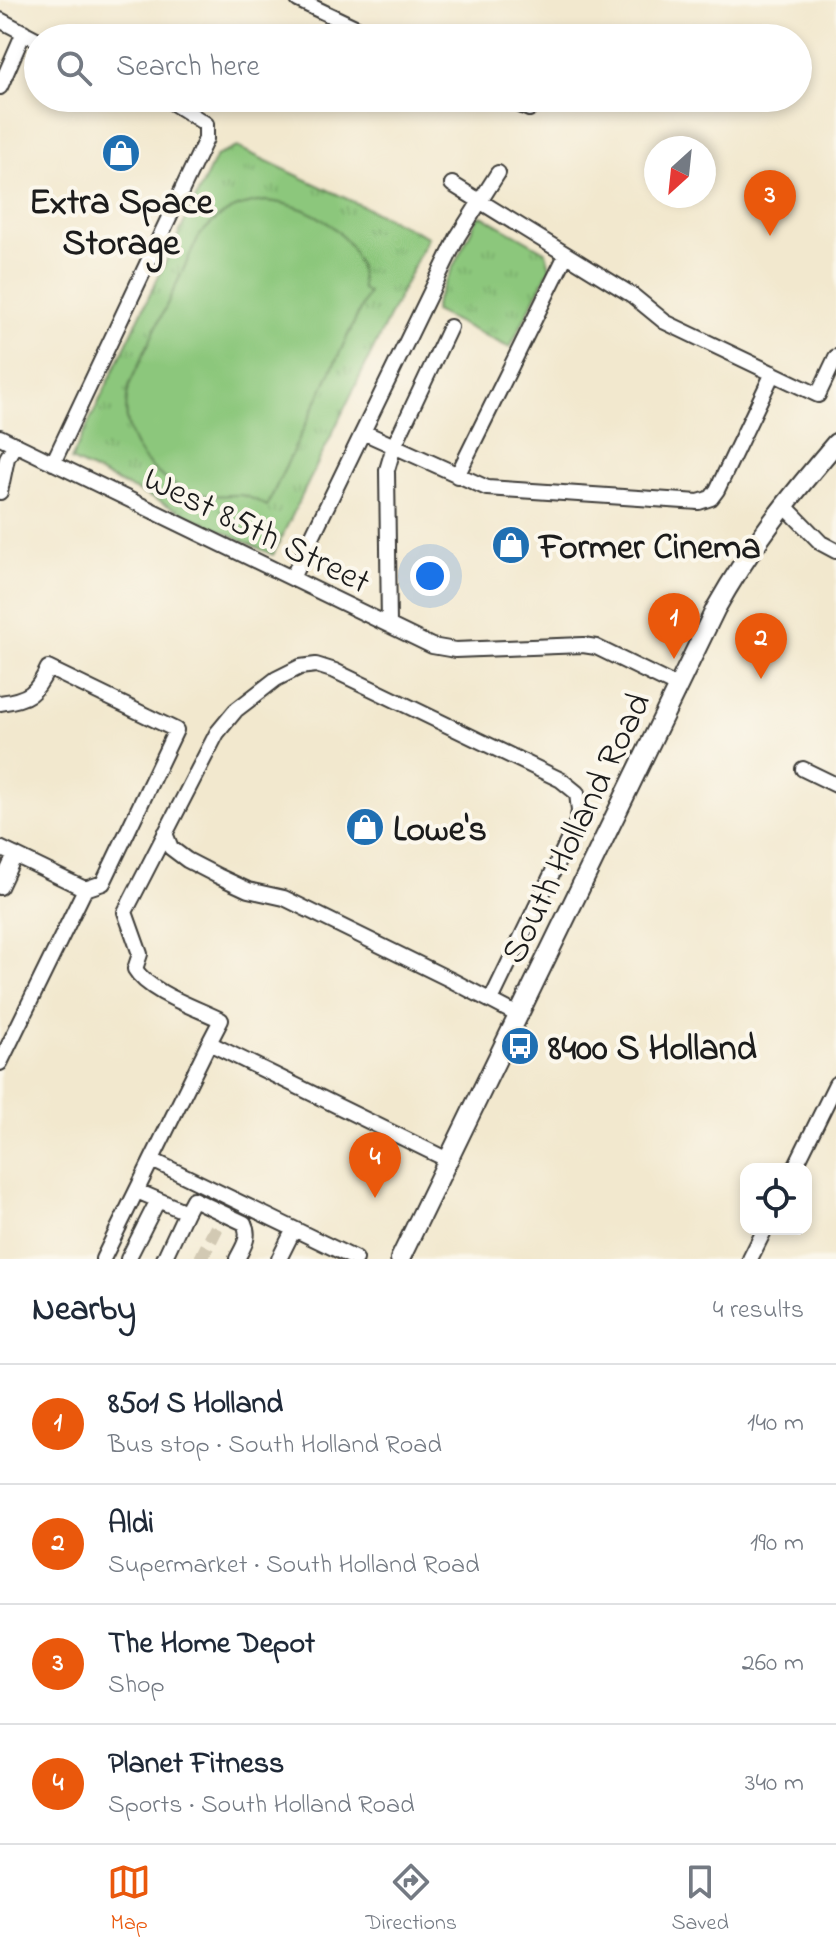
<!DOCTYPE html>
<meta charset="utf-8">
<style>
:root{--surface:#fff;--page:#f2f2f3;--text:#1f2937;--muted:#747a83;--line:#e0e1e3;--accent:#ea580c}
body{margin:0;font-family:"Indie Flower",sans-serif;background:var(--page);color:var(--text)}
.controls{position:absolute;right:24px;bottom:24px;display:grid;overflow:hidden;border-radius:16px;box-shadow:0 4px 12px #0003}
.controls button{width:72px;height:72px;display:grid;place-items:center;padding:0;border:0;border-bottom:2px solid var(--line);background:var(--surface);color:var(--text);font:40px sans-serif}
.compass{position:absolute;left:644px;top:136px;width:72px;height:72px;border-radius:50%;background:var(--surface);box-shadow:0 4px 12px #0003;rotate:207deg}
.you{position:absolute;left:430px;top:576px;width:28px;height:28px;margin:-20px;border:6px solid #fff;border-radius:50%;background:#1a73e8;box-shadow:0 0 0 12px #1a73e833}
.badge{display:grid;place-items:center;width:52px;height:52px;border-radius:50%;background:var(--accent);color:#fff;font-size:26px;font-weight:700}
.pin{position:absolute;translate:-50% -66px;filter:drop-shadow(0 2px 4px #0008)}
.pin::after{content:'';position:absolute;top:42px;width:28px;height:24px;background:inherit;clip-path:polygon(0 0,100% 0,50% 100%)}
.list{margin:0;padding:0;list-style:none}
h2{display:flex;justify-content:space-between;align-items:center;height:104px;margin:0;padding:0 32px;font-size:34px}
h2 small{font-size:26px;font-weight:400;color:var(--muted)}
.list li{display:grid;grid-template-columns:52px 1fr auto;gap:24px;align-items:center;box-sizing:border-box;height:120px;padding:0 32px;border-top:2px solid var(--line)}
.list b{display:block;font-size:30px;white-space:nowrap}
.list p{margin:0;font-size:26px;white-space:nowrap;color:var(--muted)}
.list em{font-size:26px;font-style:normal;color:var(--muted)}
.icon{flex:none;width:44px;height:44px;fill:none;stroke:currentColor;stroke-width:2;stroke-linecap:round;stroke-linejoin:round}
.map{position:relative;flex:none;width:836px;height:1259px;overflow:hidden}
.search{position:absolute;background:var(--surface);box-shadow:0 4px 12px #0003;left:24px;right:24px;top:24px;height:88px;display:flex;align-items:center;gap:20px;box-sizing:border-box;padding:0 28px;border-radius:44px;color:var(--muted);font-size:30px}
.sheet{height:584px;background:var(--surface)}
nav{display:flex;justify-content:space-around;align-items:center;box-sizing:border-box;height:112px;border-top:2px solid var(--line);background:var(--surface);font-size:22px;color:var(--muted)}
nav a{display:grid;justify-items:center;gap:4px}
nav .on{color:var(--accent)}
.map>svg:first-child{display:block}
.grass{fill:url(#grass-tufts);stroke:#54724c;stroke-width:2}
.pitch{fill:#8cc77c;stroke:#54724c;stroke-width:2}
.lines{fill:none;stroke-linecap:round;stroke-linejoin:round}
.minor-tunnel{stroke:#d2c9b3;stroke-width:14;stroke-dasharray:14 7;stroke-linecap:butt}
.minor-casing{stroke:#3c3b37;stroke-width:18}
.major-casing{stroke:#3c3b37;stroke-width:22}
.minor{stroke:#fff;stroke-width:14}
.major{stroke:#fff;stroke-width:18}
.labels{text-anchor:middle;stroke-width:8;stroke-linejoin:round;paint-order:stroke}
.poi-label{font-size:36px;font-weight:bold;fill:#1c1c1c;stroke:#fbf7ec;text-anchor:start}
.street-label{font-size:36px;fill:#1c1c1c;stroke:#fbf7ec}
</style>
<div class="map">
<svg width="836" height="1259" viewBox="0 0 836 1259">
<defs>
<pattern id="grass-tufts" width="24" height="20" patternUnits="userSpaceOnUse" patternTransform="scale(2)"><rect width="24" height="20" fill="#8cc77c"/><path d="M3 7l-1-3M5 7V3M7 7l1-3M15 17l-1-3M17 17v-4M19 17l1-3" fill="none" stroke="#78aa6b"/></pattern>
</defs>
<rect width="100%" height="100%" fill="#fbf7ec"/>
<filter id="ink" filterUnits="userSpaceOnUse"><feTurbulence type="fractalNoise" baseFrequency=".0125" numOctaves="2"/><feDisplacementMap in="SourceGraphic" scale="16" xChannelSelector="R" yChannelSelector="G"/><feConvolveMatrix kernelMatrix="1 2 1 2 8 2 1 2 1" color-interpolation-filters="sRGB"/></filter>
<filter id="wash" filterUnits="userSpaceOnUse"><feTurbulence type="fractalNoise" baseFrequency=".006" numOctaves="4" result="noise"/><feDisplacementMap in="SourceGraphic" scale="32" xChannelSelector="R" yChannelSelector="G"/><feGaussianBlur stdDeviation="1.8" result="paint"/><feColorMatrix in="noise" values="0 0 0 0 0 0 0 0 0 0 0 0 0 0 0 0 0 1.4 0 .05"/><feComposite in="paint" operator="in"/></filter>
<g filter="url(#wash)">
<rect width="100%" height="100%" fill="#f2e8ce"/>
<!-- grass -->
<path class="grass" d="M237,147L428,237L273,555L71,460L216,156Z
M483,216L546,252L550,268L510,348L434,311L436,301L478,217Z"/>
<!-- pitch -->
<path class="pitch" d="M265,201C314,205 362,235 362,289L368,293L267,506C259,502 248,495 239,495C226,495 214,497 201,494C149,482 115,436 130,383L199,236C219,214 235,204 265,201Z"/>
</g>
<g filter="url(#ink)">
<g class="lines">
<!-- minor-tunnel -->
<path class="minor-tunnel" d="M201,1259L219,1223"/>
<!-- minor casing -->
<g class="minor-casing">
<path id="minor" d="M298,0L378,38
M0,20L38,40
M0,87L24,32
M505,98L529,109
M452,184L632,295L665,322L818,395L836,357
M363,432L487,488L699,502L711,498L717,490L773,373
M0,437L432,646L455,650L583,645L596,647L678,687
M53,463L206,139V124L165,98
M457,476L566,255
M0,492L7,458L15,444
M784,505L821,543L836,551
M292,578L458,236L498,173
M389,625L387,470L394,446L450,327
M0,703C29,699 36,694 48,668L176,730L103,883L85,889
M803,769L836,785
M165,833L171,848L187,860L218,876L248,890L284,898L451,980L518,1015
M0,848L85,889
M0,887L15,855
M0,1063L85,889
M152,1160L356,1259
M448,1160L209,1043L221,1020C197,1008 148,992 135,969L140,954L125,912L217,733L236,710L276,679L300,667L316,665L335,671L561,780L577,793L579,811L577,822L491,1000
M794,1169L836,1084
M137,1191L186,1212L193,1199L244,1223C251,1237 243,1247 237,1259
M103,1259L209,1043
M128,1259L158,1200
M164,1259L186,1212
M279,1259L294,1229
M750,1259L765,1229"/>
</g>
<!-- major casing -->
<g class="major-casing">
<path id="major" d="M400,1259L716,608C752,544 789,498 836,443"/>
</g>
<!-- minor -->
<use href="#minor" class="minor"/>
<!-- major -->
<use href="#major" class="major"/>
</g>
</g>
<!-- icons -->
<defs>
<g id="shop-disc" transform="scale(2)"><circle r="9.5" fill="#1f6fb2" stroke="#fbf7ec"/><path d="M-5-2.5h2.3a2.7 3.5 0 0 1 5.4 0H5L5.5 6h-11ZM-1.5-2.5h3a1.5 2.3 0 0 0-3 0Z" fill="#fff"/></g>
<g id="bus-disc" transform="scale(2)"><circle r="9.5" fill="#1f6fb2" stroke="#fbf7ec"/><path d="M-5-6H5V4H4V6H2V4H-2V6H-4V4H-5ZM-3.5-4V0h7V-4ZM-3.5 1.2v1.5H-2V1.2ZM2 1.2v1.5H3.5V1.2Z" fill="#fff"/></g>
</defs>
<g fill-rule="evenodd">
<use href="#shop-disc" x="121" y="153"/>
<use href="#shop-disc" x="511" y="545"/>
<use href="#shop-disc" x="365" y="827"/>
<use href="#bus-disc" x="520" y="1046"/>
</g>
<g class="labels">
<!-- poi labels -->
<g class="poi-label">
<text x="121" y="213" text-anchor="middle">Extra Space<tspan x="121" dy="41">Storage</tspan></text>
<text x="539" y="558">Former Cinema</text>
<text x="393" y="840">Lowe's</text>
<text x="548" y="1059">8400 S Holland</text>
</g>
<!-- street labels -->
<g class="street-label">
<text transform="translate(258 528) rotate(26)" y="13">West 85th Street</text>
<text transform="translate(574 827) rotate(-64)" y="13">South Holland Road</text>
</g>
</g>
</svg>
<div class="controls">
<button><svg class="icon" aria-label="locate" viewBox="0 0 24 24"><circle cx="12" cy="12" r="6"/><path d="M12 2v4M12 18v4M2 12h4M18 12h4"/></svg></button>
</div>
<svg class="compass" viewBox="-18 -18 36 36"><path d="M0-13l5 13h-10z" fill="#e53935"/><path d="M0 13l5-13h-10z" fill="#747a83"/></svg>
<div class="you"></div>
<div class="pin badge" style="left:674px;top:659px">1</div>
<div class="pin badge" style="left:761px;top:679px">2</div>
<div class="pin badge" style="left:770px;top:236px">3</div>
<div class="pin badge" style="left:375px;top:1198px">4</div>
<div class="search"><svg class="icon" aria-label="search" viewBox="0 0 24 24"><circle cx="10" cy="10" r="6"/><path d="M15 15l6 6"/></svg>Search here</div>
</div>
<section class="sheet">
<h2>Nearby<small>4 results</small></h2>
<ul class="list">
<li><span class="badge">1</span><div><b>8501 S Holland</b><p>Bus stop · South Holland Road</p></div><em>140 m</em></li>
<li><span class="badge">2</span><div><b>Aldi</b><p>Supermarket · South Holland Road</p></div><em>190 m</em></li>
<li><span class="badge">3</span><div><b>The Home Depot</b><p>Shop</p></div><em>260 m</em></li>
<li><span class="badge">4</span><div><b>Planet Fitness</b><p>Sports · South Holland Road</p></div><em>340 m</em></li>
</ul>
</section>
<nav>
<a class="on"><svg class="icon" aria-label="map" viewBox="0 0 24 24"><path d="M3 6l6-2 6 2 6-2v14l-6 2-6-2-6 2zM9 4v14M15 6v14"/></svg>Map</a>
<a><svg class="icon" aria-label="directions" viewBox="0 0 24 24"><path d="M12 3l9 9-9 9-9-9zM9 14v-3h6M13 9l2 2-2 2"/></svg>Directions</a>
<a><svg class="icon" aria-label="saved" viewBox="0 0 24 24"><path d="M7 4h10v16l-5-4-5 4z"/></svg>Saved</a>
</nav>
